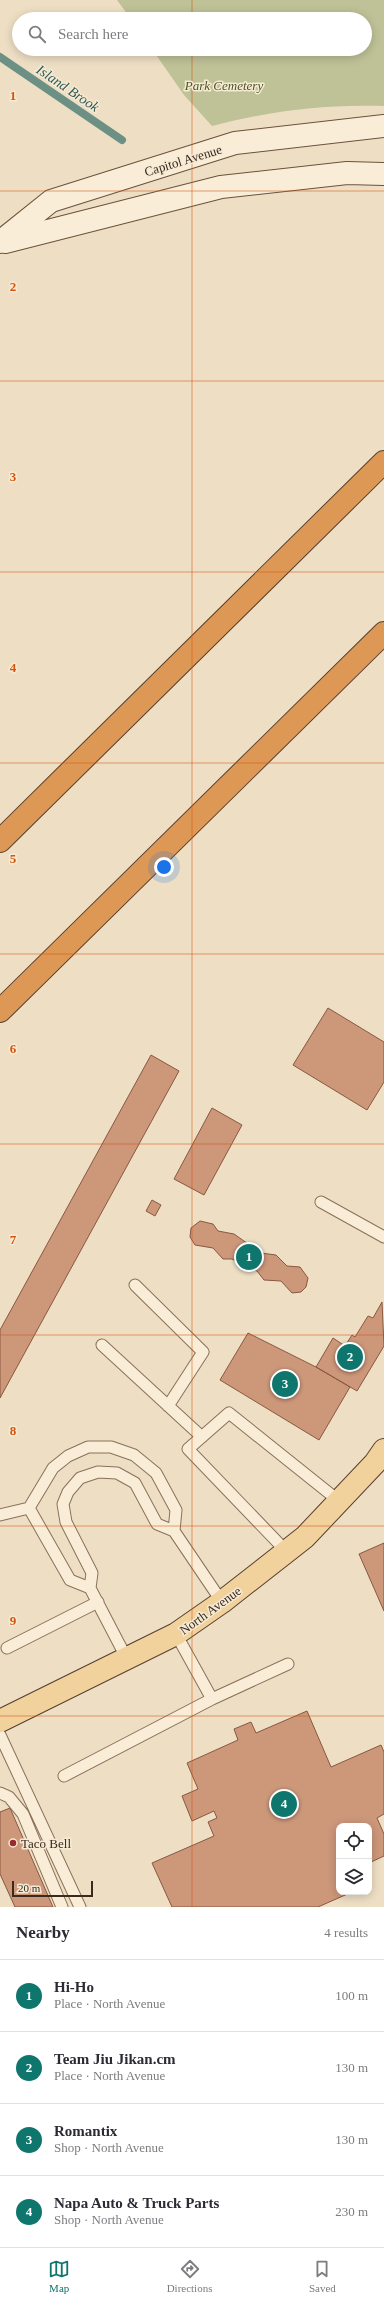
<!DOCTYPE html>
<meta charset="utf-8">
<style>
:root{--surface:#fff;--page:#f7f7f7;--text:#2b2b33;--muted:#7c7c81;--line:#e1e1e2;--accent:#0f766e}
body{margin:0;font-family:Georgia,serif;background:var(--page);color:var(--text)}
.controls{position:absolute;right:12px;bottom:12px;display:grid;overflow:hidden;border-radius:8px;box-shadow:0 2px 10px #0003}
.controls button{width:36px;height:36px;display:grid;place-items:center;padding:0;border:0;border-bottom:1px solid var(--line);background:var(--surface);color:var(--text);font:20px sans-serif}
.scale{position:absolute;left:12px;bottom:10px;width:81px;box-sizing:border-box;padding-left:4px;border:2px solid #392a1e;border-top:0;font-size:11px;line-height:14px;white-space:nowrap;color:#392a1e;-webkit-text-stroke:3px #f6ead4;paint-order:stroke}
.you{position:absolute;left:164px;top:867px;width:14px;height:14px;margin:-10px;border:3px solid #fff;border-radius:50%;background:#1a73e8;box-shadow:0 0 0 6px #1a73e833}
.badge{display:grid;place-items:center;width:26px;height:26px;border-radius:50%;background:var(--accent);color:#fff;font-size:13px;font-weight:700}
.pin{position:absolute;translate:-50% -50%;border:2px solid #fff;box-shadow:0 1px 4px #0006}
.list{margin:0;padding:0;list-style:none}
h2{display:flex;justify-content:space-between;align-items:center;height:52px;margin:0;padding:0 16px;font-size:17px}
h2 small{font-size:13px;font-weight:400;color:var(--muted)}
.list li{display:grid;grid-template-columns:26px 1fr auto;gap:12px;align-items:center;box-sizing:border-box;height:72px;padding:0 16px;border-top:1px solid var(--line)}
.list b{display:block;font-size:15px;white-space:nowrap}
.list p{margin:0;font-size:13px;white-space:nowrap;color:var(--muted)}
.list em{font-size:13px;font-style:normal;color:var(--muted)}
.icon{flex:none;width:22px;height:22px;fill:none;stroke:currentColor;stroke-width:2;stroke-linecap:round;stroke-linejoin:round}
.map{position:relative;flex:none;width:384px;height:1907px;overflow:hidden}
.search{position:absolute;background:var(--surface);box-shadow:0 2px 10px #0003;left:12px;right:12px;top:12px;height:44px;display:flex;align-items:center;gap:10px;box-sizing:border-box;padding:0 14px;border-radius:22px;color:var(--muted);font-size:15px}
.sheet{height:340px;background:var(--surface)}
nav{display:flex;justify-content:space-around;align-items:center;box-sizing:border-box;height:56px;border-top:1px solid var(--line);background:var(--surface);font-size:11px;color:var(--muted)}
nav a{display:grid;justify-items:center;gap:2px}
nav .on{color:var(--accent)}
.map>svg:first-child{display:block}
.cemetery{fill:#bfc297}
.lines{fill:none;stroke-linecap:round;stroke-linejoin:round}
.stream{stroke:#6d9085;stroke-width:8}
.building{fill:#cd977a;stroke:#885840}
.service-casing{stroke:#89705a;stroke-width:13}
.secondary-casing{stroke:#6b513d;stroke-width:24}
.primary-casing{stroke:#573f2f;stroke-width:24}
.motorway-casing{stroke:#573f2f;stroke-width:24}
.service{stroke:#f9edd8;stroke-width:11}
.secondary{stroke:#f9edd8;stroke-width:22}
.primary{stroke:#f1d19c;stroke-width:22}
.motorway{stroke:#de9855;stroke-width:22}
.grid{fill:none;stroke:#d6540e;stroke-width:1;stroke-opacity:0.55}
.poi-dot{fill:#982a32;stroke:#f6ead4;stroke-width:1.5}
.labels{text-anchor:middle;stroke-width:3;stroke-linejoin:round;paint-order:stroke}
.park-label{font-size:13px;font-style:italic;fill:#4d5625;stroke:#f6ead4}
.street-label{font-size:13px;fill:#392a1e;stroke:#f6ead4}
.poi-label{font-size:13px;fill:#392a1e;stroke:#f6ead4;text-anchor:start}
.water-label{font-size:14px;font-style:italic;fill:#2e5953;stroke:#f6ead4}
.grid-label{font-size:13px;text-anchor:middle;font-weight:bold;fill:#d6540e;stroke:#f6ead4;stroke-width:3;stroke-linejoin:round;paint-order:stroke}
</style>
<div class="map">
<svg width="384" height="1907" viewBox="0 0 384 1907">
<rect width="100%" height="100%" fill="#eedfc4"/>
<!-- cemetery -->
<path class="cemetery" d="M117,0H384V106C324,104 270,111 212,126L184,95L152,49H365V19H131Z"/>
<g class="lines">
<!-- stream -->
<path class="stream" d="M0,57L122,140"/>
</g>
<!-- building -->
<path class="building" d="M328,1008L384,1042V1082L367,1110L293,1065Z
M151,1055L179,1071L0,1398V1330Z
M212,1108L242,1125L204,1195L174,1179Z
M152,1200L161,1205L155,1216L146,1211Z
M200,1221L213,1224L218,1231L234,1234L261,1253L276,1255L287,1266L300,1267L308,1278L306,1287L301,1292L292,1293L281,1281L264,1280L257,1271L232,1259H223L213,1248L195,1245L190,1237L191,1228Z
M382,1302L384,1346L357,1391L316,1367L333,1338L345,1346L352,1335L355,1337L368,1316L373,1318Z
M248,1333L316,1367L350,1387L319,1440L220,1380Z
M384,1543V1611L359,1554Z
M307,1711L331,1767L381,1745L384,1752V1814L377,1818L384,1834V1856L369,1863V1826H339V1892H352L318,1907H172L152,1863L214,1836L208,1822L217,1818L214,1811L192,1821L182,1796L198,1789L187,1763L238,1740L234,1729L251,1722L256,1733Z
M10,1808L53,1907H15L0,1874V1812Z"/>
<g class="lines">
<!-- service casing -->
<g class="service-casing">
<path id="service" d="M321,1202L384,1237
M135,1285L203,1352L168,1406
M102,1345L202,1437
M0,1515L29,1508
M286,1551L188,1449L229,1413L339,1501
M90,1588L92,1573L66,1522L63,1504L68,1492L80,1478L98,1472L117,1473L135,1483L157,1524L174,1531
M176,1634L212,1699L288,1664
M7,1648L98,1602
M127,1659L90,1588L70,1580L29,1508L53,1468L68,1456L88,1447H111L134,1455L156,1473L176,1510L174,1531L222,1602
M0,1735L80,1907
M64,1776L212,1699
M0,1793L9,1797L23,1814L62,1907"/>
</g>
<!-- secondary casing -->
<g class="secondary-casing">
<path id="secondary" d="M0,242L51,201L235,143L384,126
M5,242L221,187L347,173L384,174"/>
</g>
<!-- primary casing -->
<g class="primary-casing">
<path id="primary" d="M0,1721L176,1634L222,1602L305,1537L375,1463L384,1450"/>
</g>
<!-- motorway casing -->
<g class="motorway-casing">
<path id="motorway" d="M0,841L384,462
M0,1011L384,633"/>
</g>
<!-- service -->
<use href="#service" class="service"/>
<!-- secondary -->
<use href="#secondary" class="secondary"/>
<!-- primary -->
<use href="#primary" class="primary"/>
<!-- motorway -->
<use href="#motorway" class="motorway"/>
</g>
<!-- grid -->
<path class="grid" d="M192,0V19M192,49V1907M0,191H384M0,381H384M0,572H384M0,763H384M0,954H384M0,1144H384M0,1335H384M0,1526H384M0,1716H384"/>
<!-- markers -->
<circle class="poi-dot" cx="13" cy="1843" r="4"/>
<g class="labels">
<!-- park labels -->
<g class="park-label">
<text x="224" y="90">Park Cemetery</text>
</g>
<!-- street labels -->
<g class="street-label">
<text transform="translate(183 160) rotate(-17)" y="5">Capitol Avenue</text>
<text transform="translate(210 1610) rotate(-36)" y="5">North Avenue</text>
</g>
<!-- poi labels -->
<g class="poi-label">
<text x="21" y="1848">Taco Bell</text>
</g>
<!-- water labels -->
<g class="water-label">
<text transform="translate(68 88) rotate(34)" y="5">Island Brook</text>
</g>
</g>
<g class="grid-label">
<text x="13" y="100">1</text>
<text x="13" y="291">2</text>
<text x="13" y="481">3</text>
<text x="13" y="672">4</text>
<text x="13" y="863">5</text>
<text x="13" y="1053">6</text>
<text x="13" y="1244">7</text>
<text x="13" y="1435">8</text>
<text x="13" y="1625">9</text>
</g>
</svg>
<div class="controls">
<button><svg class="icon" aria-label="locate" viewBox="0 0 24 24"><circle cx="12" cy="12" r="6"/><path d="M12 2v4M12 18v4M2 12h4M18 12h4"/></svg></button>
<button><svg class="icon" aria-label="layers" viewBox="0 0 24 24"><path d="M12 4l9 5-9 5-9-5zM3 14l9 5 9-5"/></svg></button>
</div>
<div class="scale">20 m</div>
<div class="you"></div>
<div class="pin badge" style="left:249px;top:1257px">1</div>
<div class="pin badge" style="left:350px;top:1357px">2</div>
<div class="pin badge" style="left:285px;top:1384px">3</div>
<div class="pin badge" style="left:284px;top:1804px">4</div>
<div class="search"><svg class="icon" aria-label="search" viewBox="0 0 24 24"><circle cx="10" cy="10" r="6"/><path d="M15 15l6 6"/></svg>Search here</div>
</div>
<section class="sheet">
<h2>Nearby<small>4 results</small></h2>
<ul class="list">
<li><span class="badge">1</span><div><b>Hi-Ho</b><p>Place · North Avenue</p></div><em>100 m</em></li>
<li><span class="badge">2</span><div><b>Team Jiu Jikan.cm</b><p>Place · North Avenue</p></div><em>130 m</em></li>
<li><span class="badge">3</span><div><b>Romantix</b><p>Shop · North Avenue</p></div><em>130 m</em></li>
<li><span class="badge">4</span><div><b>Napa Auto &amp; Truck Parts</b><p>Shop · North Avenue</p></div><em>230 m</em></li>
</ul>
</section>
<nav>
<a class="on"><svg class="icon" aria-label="map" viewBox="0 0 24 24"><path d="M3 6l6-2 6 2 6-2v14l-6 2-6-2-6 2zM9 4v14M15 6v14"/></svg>Map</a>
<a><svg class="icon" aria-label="directions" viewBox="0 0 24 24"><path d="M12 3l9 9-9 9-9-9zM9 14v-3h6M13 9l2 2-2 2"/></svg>Directions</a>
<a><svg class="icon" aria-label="saved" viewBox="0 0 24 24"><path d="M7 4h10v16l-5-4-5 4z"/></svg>Saved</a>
</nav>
